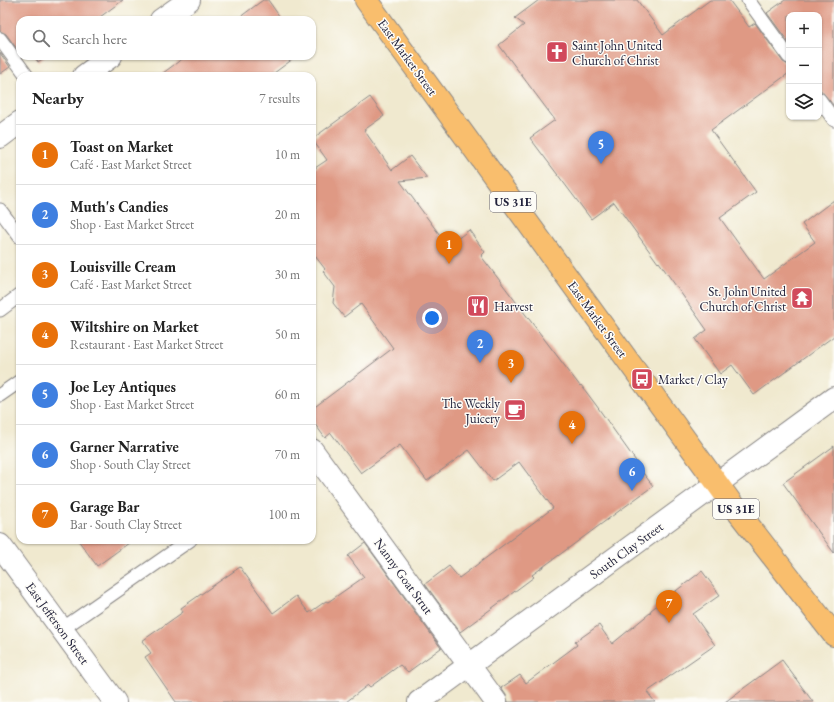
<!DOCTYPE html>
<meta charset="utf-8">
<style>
:root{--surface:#fff;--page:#f6f6f6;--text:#222;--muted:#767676;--line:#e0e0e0;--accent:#1a73e8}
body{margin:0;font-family:"EB Garamond",serif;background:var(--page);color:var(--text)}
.controls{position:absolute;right:12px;top:12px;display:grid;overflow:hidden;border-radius:8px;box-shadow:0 1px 3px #0004}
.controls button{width:36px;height:36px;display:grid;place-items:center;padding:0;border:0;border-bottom:1px solid var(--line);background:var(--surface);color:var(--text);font:20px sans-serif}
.you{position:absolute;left:432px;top:318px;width:14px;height:14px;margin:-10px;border:3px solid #fff;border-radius:50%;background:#1a73e8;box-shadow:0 0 0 6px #1a73e833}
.badge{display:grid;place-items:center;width:26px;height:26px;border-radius:50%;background:var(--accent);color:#fff;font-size:13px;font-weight:700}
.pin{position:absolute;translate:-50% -33px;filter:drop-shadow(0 1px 2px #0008)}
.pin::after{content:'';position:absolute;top:21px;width:14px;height:12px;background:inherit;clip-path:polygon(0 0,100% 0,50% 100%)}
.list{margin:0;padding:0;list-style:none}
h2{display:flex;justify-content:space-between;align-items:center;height:52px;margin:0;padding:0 16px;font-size:17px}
h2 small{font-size:13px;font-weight:400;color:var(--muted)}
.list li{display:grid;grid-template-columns:26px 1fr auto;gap:12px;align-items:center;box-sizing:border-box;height:60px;padding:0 16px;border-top:1px solid var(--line)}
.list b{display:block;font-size:15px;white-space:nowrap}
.list p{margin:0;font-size:13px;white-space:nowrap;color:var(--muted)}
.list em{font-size:13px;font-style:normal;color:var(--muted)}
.icon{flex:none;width:22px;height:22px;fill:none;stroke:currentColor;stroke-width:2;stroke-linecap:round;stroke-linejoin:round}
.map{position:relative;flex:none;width:834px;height:702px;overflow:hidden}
.search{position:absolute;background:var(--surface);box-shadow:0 1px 3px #0004;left:16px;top:16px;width:300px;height:44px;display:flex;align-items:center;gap:10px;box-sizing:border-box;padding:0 14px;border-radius:12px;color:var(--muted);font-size:15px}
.panel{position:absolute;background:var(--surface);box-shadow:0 1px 3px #0004;left:16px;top:72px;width:300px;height:472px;border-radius:12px}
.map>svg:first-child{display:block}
.building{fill:#df9984}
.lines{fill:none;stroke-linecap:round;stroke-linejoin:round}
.service-casing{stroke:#898685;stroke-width:15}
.minor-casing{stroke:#898685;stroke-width:24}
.tertiary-casing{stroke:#898685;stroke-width:24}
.primary-casing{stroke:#898685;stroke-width:24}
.service{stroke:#fff;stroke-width:13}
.minor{stroke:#fff;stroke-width:22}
.tertiary{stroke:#fff;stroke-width:22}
.primary{stroke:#f9be6d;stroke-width:22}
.labels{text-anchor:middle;stroke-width:3;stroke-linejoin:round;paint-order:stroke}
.shield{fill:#fdfcf7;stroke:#646373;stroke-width:1}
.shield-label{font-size:12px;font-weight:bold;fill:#22223b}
.poi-label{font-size:13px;fill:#22223b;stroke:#fdfcf7;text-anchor:start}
.street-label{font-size:13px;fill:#22223b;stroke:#fdfcf7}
</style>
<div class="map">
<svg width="834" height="702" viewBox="0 0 834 702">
<rect width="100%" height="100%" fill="#fdfcf7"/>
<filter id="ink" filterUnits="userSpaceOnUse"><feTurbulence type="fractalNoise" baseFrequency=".025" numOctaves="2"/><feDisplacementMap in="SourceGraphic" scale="8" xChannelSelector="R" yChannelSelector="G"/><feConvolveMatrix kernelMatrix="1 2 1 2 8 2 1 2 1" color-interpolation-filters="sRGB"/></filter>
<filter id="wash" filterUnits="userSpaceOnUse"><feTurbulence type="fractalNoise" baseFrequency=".012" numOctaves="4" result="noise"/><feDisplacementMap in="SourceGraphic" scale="16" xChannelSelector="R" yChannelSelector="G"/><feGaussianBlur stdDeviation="0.9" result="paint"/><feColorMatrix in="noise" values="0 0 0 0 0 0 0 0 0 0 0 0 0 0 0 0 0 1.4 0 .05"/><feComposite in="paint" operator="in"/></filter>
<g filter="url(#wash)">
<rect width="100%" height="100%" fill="#f0e9cf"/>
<g id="blocks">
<!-- building -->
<path class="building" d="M0,0H123L96,20H20V53L6,34L0,31Z
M263,0H268L282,20H236Z
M539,0H637L663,35L710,0H729L749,27L755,23L783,62L789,65V73L711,130L756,192L720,218L764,279L815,242L802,224L834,200V336L754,395L732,365L720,374L695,339L707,330L659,262L658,263L614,202L591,219L530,138L555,120L499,45L524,25L515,18Z
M785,0H834V106L819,88V15H789V43L767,13Z
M0,53L10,67L0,74Z
M34,56H46L38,62Z
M186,56H297L270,76H159Z
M370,97L384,116L364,130L392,170L410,156L427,178L400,181L448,246L469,230L485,252L481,256L580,386L581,385L596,405L638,464L637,465L653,486L532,575L534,577L460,632L425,584L449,566L459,578L553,508L519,462L493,481L469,450L427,481L400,445L361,473L331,433L325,438L312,420V409L393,348L361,304L344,317L333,303L335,287L323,271L325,269L312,252V170L327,160L312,139Z
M834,446V553L783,483Z
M78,540H133L97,566Z
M365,543L441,648L408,672L400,665L370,687L368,685L346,702H176L145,657L151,653L142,641L183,612L181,608L240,567L273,613L296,596L309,613L326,601L328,602L364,577L348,556Z
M702,571L720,595L693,614L715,645L647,692L655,702H508L506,695L501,688L520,675L526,683L577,645L575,642L599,625L612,644L650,613L651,610Z
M782,660L813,702H725Z"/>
</g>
</g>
<g filter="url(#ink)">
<use href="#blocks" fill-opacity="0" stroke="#898685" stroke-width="1"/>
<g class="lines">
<!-- service casing -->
<g class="service-casing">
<path id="service" d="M748,0L789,57
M0,39L27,76
M819,99L834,120
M0,210L20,237
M0,310L20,295
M0,395L20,381
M62,629L190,540"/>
</g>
<!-- minor casing -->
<g class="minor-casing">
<path id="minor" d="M161,20L189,0
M84,76L111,56
M0,137L20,122
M312,450L496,702
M419,702L834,398"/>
</g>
<!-- tertiary casing -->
<g class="tertiary-casing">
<path id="tertiary" d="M0,545L115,702"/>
</g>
<!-- primary casing -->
<g class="primary-casing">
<path id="primary" d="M366,0L735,508L834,635"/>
</g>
<!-- service -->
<use href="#service" class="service"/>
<!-- minor -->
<use href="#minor" class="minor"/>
<!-- tertiary -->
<use href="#tertiary" class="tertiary"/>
<!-- primary -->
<use href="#primary" class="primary"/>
</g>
</g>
<!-- icons -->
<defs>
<g id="church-square" transform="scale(1.15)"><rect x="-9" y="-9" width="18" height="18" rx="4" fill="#d1495b" stroke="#fdfcf7"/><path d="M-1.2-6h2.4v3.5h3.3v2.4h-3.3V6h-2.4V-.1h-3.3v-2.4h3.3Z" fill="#fff"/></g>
<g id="temple-square" transform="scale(1.15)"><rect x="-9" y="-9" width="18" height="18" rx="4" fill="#d1495b" stroke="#fdfcf7"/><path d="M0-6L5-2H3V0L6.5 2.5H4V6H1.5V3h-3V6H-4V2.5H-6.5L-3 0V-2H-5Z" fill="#fff"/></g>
<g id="restaurant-square" transform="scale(1.15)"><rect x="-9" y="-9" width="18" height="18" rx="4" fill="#d1495b" stroke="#fdfcf7"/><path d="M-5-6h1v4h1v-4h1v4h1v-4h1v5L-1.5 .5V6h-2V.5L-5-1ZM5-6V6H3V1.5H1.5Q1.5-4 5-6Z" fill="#fff"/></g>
<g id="bus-square" transform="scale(1.15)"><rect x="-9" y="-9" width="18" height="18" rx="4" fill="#d1495b" stroke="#fdfcf7"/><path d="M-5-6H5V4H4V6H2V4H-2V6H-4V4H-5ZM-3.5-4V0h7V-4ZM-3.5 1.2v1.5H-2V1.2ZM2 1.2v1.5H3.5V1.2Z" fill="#fff"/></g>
<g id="cafe-square" transform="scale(1.15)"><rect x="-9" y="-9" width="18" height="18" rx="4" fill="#d1495b" stroke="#fdfcf7"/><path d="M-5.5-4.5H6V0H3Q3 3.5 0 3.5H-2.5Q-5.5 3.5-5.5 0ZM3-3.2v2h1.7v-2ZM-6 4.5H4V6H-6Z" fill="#fff"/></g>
</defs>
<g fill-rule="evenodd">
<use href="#church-square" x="557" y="52"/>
<use href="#temple-square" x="802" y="298"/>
<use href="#restaurant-square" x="478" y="306"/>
<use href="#bus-square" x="642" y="379"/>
<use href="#cafe-square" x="515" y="410"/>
</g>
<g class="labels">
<!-- shield labels -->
<g class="shield">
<rect x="490" y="192" width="46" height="20" rx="3"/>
<rect x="713" y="499" width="46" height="20" rx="3"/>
</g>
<g class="shield-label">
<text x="513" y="206">US 31E</text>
<text x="736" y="513">US 31E</text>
</g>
<!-- poi labels -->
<g class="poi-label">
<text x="572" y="50">Saint John United<tspan x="572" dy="15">Church of Christ</tspan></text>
<text x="786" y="296" text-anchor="end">St. John United<tspan x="786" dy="15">Church of Christ</tspan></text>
<text x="494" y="311">Harvest</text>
<text x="658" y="384">Market / Clay</text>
<text x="500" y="408" text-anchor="end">The Weekly<tspan x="500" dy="15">Juicery</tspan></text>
</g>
<!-- street labels -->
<g class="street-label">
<text transform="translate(408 57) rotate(54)" y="5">East Market Street</text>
<text transform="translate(598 319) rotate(54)" y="5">East Market Street</text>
<text transform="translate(626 550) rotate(-36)" y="5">South Clay Street</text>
<text transform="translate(404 576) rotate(54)" y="5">Nanny Goat Strut</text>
<text transform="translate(58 623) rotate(54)" y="5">East Jefferson Street</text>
</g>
</g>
</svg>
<div class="controls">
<button>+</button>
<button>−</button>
<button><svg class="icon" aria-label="layers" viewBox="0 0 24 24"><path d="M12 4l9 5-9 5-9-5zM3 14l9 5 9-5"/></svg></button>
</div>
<div class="you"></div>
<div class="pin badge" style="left:449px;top:264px;background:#e8710a">1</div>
<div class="pin badge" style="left:480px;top:363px;background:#3f7fe0">2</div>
<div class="pin badge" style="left:511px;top:383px;background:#e8710a">3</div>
<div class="pin badge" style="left:572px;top:444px;background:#e8710a">4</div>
<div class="pin badge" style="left:601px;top:164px;background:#3f7fe0">5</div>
<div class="pin badge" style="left:632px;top:491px;background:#3f7fe0">6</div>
<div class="pin badge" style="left:669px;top:623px;background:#e8710a">7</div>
<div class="search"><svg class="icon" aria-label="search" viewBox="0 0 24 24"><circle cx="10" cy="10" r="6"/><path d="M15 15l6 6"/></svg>Search here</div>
<section class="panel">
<h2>Nearby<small>7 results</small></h2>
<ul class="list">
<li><span class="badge" style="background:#e8710a">1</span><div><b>Toast on Market</b><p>Café · East Market Street</p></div><em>10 m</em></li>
<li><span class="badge" style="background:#3f7fe0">2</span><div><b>Muth's Candies</b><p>Shop · East Market Street</p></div><em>20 m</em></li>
<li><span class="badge" style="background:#e8710a">3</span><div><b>Louisville Cream</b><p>Café · East Market Street</p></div><em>30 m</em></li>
<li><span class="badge" style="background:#e8710a">4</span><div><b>Wiltshire on Market</b><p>Restaurant · East Market Street</p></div><em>50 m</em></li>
<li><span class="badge" style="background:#3f7fe0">5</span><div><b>Joe Ley Antiques</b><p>Shop · East Market Street</p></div><em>60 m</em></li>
<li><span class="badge" style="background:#3f7fe0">6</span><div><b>Garner Narrative</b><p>Shop · South Clay Street</p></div><em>70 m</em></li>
<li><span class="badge" style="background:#e8710a">7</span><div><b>Garage Bar</b><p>Bar · South Clay Street</p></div><em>100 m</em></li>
</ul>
</section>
</div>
